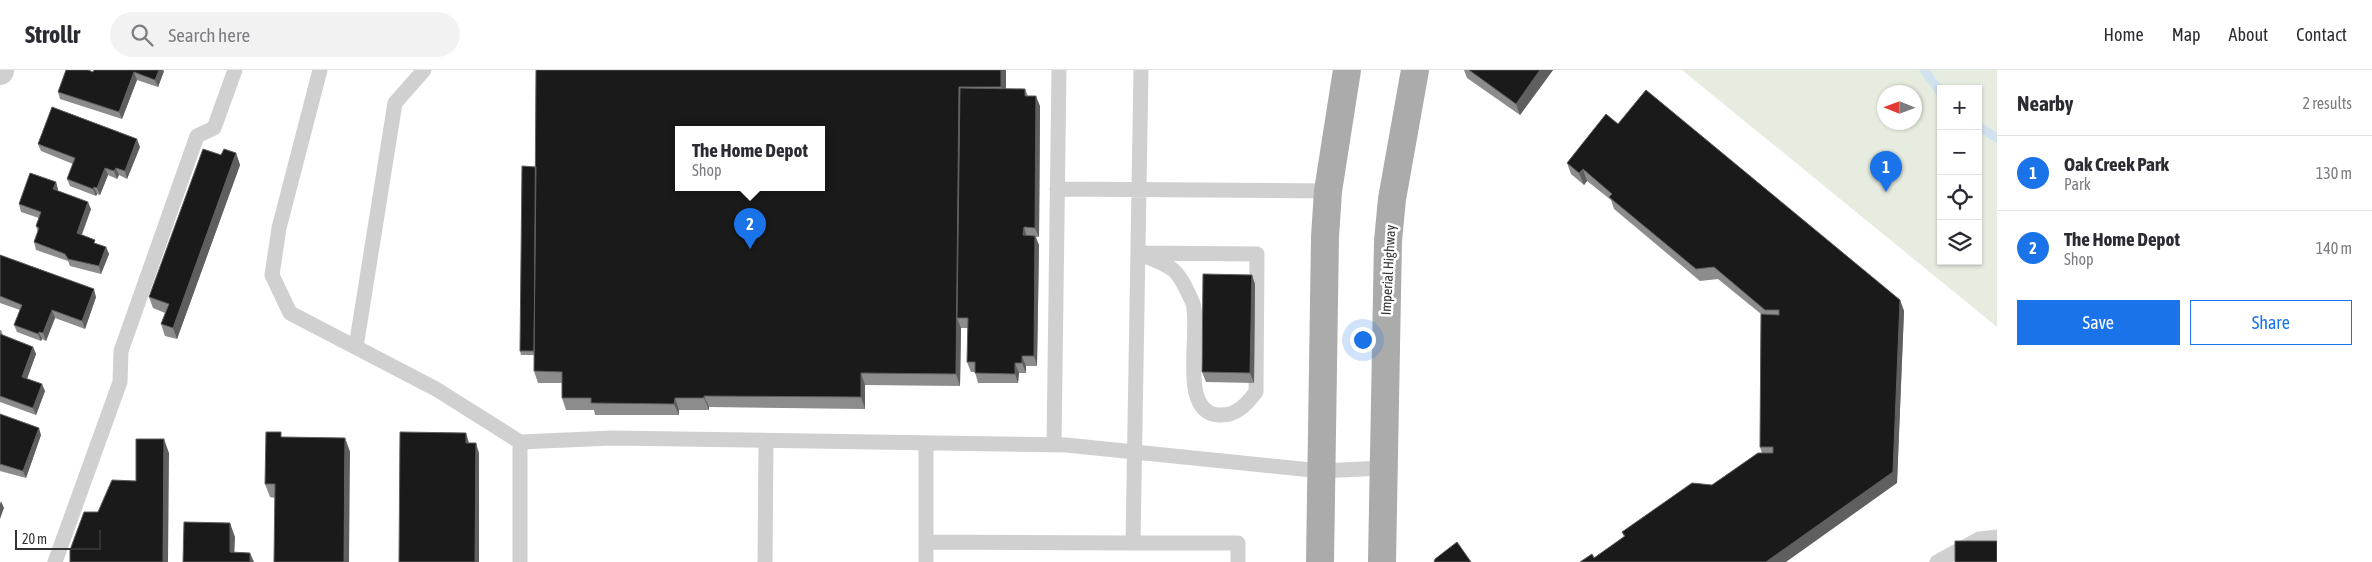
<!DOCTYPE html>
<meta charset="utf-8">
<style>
:root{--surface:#fff;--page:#f2f2f3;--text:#2b2b33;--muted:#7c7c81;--line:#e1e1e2;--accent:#1a73e8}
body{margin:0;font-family:"Asap Condensed",sans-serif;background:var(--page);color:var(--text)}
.controls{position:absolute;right:15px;top:15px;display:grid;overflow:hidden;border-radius:0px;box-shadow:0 1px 4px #0004}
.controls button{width:45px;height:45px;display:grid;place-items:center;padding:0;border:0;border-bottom:1px solid var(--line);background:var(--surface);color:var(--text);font:25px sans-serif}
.compass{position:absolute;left:1877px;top:15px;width:45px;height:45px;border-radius:50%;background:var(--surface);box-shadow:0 1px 4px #0004;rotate:271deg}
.scale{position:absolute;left:15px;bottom:12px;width:86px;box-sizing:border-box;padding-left:5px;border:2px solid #333;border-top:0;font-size:14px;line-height:18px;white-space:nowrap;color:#333;-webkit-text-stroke:4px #fff;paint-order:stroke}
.you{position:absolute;left:1362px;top:269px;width:18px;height:18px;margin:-12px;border:4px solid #fff;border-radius:50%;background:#1a73e8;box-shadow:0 0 0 8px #1a73e833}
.badge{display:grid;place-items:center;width:32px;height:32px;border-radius:50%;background:var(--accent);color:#fff;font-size:16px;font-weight:700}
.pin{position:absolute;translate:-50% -41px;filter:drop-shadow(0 1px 2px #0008)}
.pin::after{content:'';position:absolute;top:26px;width:18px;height:15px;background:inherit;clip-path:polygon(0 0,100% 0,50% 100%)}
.popup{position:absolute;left:675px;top:56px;width:150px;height:65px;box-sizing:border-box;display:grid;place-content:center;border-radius:0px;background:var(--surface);filter:drop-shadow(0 1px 4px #0005);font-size:16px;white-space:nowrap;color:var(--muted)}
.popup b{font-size:19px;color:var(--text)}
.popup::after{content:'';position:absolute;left:50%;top:100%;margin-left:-10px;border:10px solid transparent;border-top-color:var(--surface)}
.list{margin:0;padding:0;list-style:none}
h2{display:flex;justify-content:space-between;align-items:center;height:65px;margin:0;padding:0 20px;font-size:21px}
h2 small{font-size:16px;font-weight:400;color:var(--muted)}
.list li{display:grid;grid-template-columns:32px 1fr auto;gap:15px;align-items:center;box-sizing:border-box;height:75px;padding:0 20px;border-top:1px solid var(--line)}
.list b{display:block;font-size:19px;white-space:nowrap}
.list p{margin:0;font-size:16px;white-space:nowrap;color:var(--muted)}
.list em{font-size:16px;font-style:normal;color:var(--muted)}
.actions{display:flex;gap:10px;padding:15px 20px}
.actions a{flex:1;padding:11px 0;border:1px solid var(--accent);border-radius:0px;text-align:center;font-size:18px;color:var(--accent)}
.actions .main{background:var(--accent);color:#fff}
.icon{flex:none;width:28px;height:28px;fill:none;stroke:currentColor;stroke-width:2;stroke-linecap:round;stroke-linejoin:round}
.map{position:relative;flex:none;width:1997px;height:492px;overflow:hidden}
header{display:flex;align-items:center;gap:30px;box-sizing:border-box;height:70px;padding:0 25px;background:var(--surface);border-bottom:1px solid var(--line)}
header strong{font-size:24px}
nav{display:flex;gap:28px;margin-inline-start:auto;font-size:18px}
.search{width:350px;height:45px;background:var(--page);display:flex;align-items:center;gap:12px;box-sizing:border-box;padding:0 18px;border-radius:28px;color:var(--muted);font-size:19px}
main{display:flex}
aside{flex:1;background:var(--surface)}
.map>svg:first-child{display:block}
.green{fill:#e6ecdf;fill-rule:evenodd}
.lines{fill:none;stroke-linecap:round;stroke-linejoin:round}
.stream{stroke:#cfe2ee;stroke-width:9}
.lane{stroke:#d0d0d0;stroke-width:15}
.street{stroke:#d0d0d0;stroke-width:28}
.primary{stroke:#ababab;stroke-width:28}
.wall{fill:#8c8c8c}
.shaded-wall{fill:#5f5f5f}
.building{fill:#1a1a1a;stroke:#5f5f5f;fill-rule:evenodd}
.labels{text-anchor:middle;stroke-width:5;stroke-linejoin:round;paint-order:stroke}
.street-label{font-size:14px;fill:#333;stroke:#fff}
</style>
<header>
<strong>Strollr</strong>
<div class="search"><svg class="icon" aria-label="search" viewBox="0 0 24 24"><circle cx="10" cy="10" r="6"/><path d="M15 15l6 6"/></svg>Search here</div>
<nav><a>Home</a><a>Map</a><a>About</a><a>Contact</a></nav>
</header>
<main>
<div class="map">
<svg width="1997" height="492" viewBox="0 0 1997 492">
<rect width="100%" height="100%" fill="#fff"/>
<!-- green -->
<path class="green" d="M1682,0H1997V257ZM1941,19H1978V191H1941ZM1884,22H1914V52H1884Z"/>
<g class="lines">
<!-- stream -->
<path class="stream" d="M1924,0L1941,23
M1978,56L1997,68"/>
<!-- lane -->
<path class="lane" d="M320,0L279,158L272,205L290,243L436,319L520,372
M1141,0L1133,473H1238V492
M1057,119L1328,121
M1138,183L1257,184L1256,322C1246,335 1236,346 1219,345C1176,343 1203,255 1192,231C1188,223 1180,204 1172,199C1162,192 1149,188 1138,183Z
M356,277L395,33L424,0
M1054,375L1059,0
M926,472L1133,473
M55,492L120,312L121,281L197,66L214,58L235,0
M520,492V372L612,368L1066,375L1321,401L1383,398
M765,492L766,371
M926,492V373
M1937,492L1979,469L1997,467"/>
<!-- street -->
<path class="street" d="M0,1V0"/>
<!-- primary -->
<path class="primary" d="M1320,492L1325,167L1328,121L1347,0
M1382,492L1388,171L1392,129L1415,0"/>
</g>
<!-- wall -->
<path class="wall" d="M536,0H1006V19H1025L1028,26L1040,36L1039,167H1036L1039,175L1037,296H1026V303H1019L1018,313H978L975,302H971L967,292L968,258H961L960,316L865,315V339L709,337V340H679V345H595L594,340H566L562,328V313H538L534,301V285H521L520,281L536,97Z
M1464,0H1553L1520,45L1467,8Z
M164,1L158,17L137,10L122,49L60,29L58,22L93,2Z
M1618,54L1900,230L1904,241L1897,413L1594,488L1624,467L1622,462L1712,415L1762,383L1760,377L1761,244L1718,209L1700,211L1614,139L1611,130L1587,111L1584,115L1571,104L1567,93Z
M38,74L140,77L127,109L119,105L117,109L108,105L100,125L97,124L96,126L70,116L67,109L73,94L41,81Z
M236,83L240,95L177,269L165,266L161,254L165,243L153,238L149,227Z
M56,112L58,120V121L91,139L82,165L96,174L106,177L109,184L101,204L70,196L68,191L36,180L34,172L38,162L36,156L39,148L21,142L19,134Z
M0,185L96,227L85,259L55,248L46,271L42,269L41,271L17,262L14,255L20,240L0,233Z
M1255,214L1254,313L1206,312L1202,302Z
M0,260H1L3,265L33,277L36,284L27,309L45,321L36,345L0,332Z
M0,344L41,365L26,408L0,401Z
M282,367L345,368L350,382L275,428L270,427L265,414Z"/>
<!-- shaded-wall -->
<path class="shaded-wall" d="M159,0H163L164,1L158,17L155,10Z
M1001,0H1006V29L1001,17Z
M1540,0H1553L1520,45L1516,34Z
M134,2L137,10L122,49L119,42Z
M1036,26L1040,36L1039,167L1035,158Z
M137,69L140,77L127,109L125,101Z
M236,83L240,95L177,269L173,258Z
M105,98L108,105L100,125L97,118Z
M116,98L119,105L117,109L114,101Z
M1583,99L1587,111L1584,115L1579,103Z
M56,112L58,120L56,127L53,119Z
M94,117L97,124L96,126L93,119Z
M88,132L91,139L79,171L77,163Z
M1024,157L1027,167L1023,165Z
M1035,166L1039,175L1037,296L1034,286Z
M106,177L109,184L101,204L99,196Z
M1252,205L1255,214L1254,313L1250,303Z
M94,219L96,227L85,259L82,251Z
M1900,230L1904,241L1897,413L1786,492H1766Z
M52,240L55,248L46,271L43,263Z
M957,248L961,258L960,316L956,304Z
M39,262L42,269L41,271L38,264Z
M33,277L36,284L25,314L22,307Z
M1022,286L1026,296V303L1022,293Z
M1015,293L1019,303L1018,313L1015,304Z
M861,303L865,315V339L861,327Z
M42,314L45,321L36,345L33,338Z
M704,326L709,337V340L704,328Z
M675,328L679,340V345L674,334Z
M39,358L41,365L26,408L23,401Z
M466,363L469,373H466Z
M345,368L350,382L349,492H344Z
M164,369L169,383L168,492H163Z
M476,373L479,383V492H475Z
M1,431L4,438L0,449V434Z
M230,453L235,467L234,492L230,482Z
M250,483L254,492H250Z"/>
<!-- building -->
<path class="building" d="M66,0H88L93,2L94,0H159L155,10L134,2L119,42L58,22Z
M536,0H1001V17H959L956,304L861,303V327L704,326V328H675L674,334L591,333V328H562V302L534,301ZM679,60H821V118H679Z
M1469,0H1540L1516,34Z
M960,18L1025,19V26H1036L1035,158L1024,157L1023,165L1035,166L1034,286H1022V293H1015V304L975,303V292H967L968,248H957Z
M1646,20L1900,230L1893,402L1766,492H1580L1592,484L1594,488L1625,466L1622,462L1692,413L1712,415L1758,383H1773V377H1760L1761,244L1779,245V240H1765L1714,197L1696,199L1609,127L1612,124L1583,99L1579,103L1567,93L1606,44L1618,54Z
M52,37L137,69L125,101L116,98L114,101L105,98L97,118L94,117L93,119L67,109L75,88L38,74Z
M203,79L221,85L224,79L236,83L173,258L161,254L169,234L149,227Z
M522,96L536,97L534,281H520Z
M30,103L56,112L53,119L88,132L77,163L95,170L94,173L106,177L99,196L68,189L65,184L34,172L39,158L36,156L41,142L19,134Z
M0,185L94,219L82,251L52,240L43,263L39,262L38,264L14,255L22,235L0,226Z
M1203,204L1252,205L1250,303L1202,302Z
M0,264L33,277L22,307L42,314L33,338L0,326Z
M0,344L39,358L23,401L0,394Z
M266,362H281V367L345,368L344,492H274L275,414H265Z
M400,362L466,363V373H476L475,492H399Z
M136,369H164L163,492H70V480L84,442H98L112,410L136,411Z
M184,452L230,453V482L250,483V492H183Z
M1955,471H1997V492H1955Z
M1457,472L1471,492H1434L1435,489Z"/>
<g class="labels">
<!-- street labels -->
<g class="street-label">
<text transform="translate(1388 200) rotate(-87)" y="5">Imperial Highway</text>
</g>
</g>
</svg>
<div class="controls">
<button>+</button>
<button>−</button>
<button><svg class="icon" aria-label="locate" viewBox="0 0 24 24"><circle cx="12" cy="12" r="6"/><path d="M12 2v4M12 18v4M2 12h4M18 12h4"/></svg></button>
<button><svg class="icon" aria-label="layers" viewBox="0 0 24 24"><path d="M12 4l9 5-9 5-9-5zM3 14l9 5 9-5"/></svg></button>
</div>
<svg class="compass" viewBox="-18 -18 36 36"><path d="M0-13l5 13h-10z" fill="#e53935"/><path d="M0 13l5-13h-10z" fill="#7c7c81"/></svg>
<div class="scale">20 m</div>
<div class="you"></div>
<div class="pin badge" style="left:1886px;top:122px">1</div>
<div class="pin badge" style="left:750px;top:179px">2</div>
<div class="popup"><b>The Home Depot</b>Shop</div>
</div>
<aside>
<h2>Nearby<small>2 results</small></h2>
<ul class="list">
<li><span class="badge">1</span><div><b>Oak Creek Park</b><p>Park</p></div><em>130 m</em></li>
<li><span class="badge">2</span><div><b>The Home Depot</b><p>Shop</p></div><em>140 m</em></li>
</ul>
<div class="actions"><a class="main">Save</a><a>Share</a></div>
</aside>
</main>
